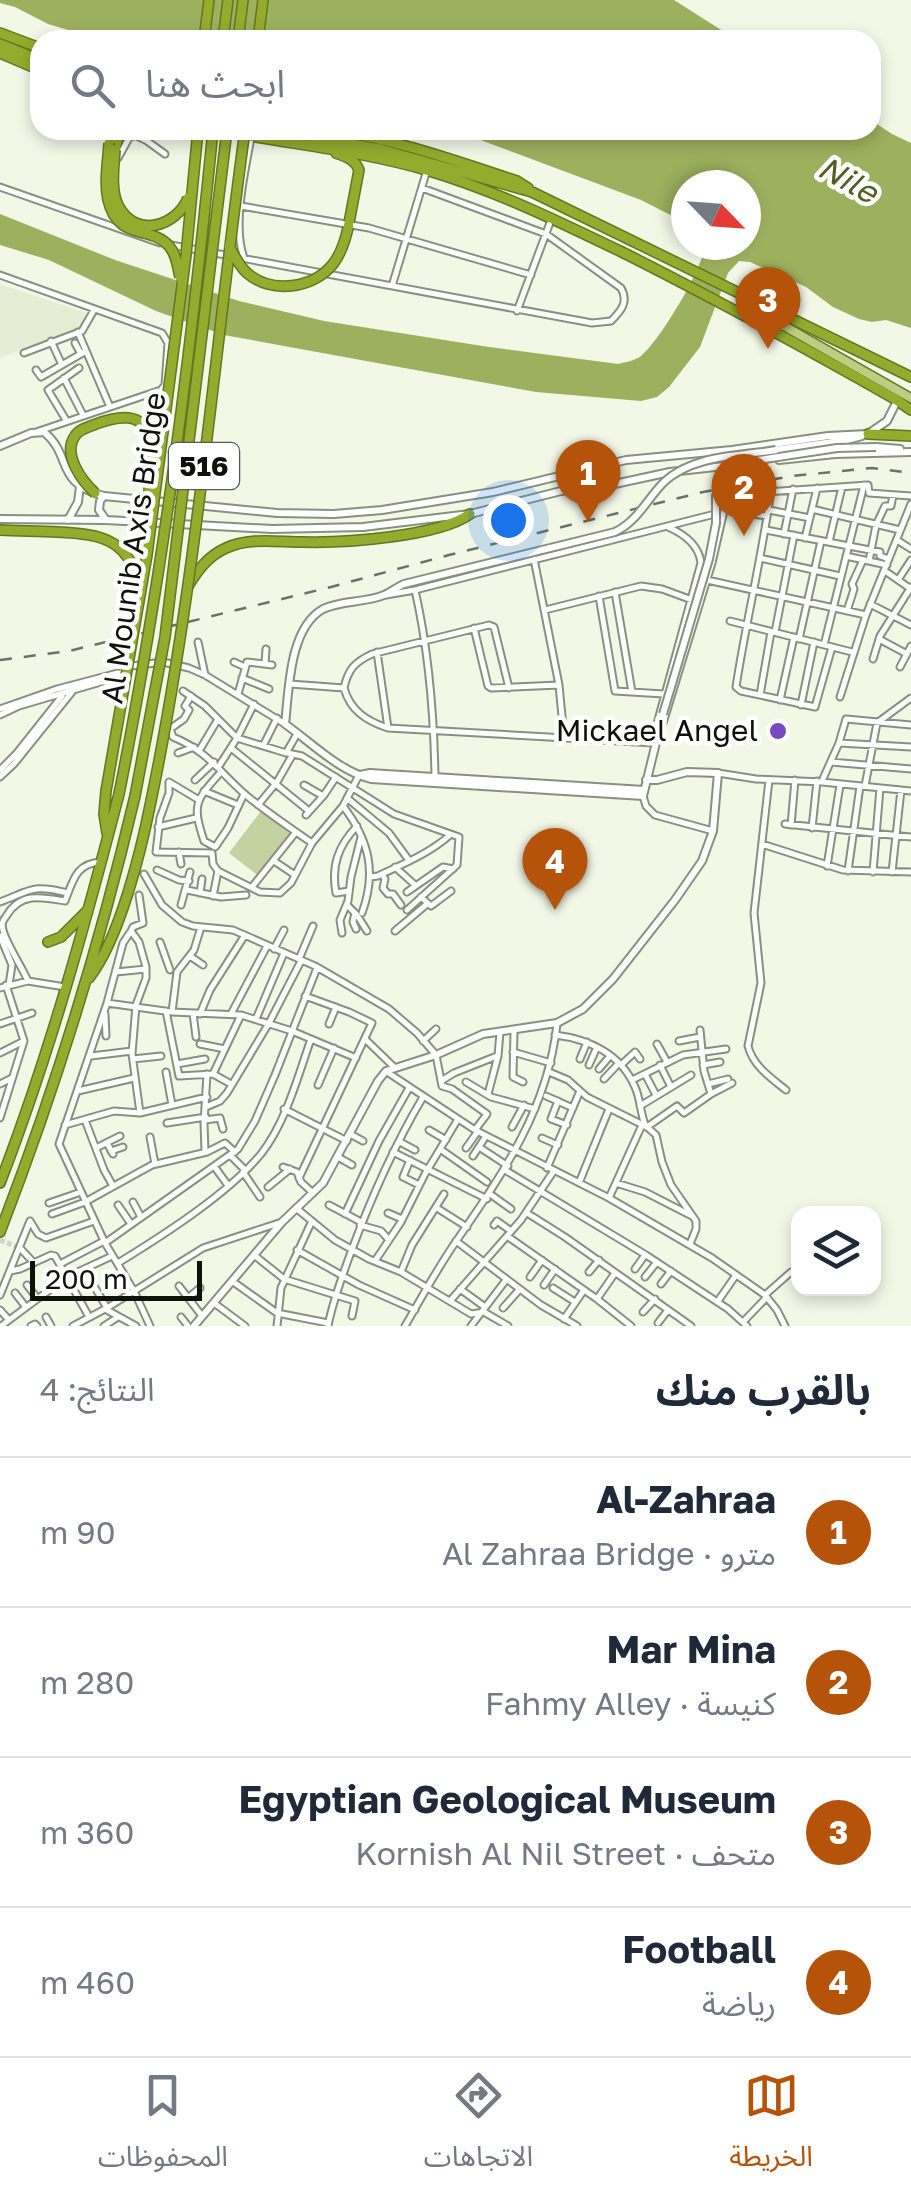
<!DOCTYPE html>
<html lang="ar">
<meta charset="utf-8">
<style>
:root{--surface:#fff;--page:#f2f2f3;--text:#1f2937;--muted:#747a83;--line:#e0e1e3;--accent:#b45309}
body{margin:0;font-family:"Golos Text","Noto Sans Arabic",sans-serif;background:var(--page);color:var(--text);direction:rtl}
.controls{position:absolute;right:30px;bottom:30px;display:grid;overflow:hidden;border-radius:20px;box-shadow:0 5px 15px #0003}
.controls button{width:90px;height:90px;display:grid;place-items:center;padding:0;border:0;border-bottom:2px solid var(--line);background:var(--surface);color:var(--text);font:50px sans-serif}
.compass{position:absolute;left:671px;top:170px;width:90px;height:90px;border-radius:50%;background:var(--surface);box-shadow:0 5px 15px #0003;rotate:115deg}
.scale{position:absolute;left:30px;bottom:25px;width:172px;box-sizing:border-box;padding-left:10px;border:5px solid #10110b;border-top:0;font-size:28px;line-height:35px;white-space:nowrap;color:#10110b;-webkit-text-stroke:8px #fff;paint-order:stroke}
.you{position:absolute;left:508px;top:520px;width:35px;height:35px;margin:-25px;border:8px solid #fff;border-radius:50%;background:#1a73e8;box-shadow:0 0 0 15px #1a73e833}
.badge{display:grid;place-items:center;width:65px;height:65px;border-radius:50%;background:var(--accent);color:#fff;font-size:32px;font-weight:700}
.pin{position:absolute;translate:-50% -82px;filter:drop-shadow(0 2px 5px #0008)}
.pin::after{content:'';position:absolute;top:52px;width:35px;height:30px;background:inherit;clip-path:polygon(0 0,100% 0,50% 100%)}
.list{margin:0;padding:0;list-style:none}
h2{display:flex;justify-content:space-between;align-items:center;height:130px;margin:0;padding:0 40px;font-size:42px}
h2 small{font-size:32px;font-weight:400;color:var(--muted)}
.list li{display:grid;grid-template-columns:65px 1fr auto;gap:30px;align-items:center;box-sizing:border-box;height:150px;padding:0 40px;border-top:2px solid var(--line)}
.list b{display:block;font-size:38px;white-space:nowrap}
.list p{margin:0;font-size:32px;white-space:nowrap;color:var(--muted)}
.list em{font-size:32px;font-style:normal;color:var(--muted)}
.icon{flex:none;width:55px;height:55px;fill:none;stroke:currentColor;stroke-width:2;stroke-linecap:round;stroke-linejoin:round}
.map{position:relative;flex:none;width:911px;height:1326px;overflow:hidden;direction:ltr}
.search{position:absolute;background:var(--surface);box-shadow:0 5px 15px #0003;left:30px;right:30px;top:30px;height:110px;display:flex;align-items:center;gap:25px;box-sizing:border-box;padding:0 35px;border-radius:30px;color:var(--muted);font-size:38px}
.sheet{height:730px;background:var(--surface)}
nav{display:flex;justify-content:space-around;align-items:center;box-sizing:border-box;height:140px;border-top:2px solid var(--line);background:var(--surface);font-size:28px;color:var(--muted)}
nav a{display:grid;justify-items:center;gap:5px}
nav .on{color:var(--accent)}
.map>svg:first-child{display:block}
.built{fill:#e7edd5}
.green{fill:#c4d1a0}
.water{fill:#9db05e}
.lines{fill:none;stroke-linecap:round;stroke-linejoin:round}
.street-tunnel{stroke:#d0d4c5;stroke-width:5;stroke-dasharray:5 2.5;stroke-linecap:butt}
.street-casing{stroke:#8a8f7f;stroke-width:9}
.secondary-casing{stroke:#8a8f7f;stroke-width:10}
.primary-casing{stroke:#667522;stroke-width:11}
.highway-casing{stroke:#667522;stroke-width:12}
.street{stroke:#fff;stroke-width:5}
.secondary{stroke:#fff;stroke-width:6}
.primary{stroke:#bfcd82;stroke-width:8}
.highway{stroke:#94ab2e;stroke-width:9}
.rail{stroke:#6e7166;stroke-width:2.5;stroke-dasharray:12 12;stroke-linecap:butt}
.secondary-bridge-casing{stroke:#8a8f7f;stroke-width:10;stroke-linecap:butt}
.highway-bridge-casing{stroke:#667522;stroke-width:12;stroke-linecap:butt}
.secondary-bridge{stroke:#fff;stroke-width:6}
.highway-bridge{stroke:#94ab2e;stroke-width:9}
.poi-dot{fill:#774ac3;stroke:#fff;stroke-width:4}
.labels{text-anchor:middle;stroke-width:9;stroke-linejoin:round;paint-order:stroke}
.shield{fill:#fff;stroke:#585854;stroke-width:2.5}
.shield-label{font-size:28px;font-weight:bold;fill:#10110b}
.street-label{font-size:30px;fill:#10110b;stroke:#fff}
.poi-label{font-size:30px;fill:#10110b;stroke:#fff;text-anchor:end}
.water-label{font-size:32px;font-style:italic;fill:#525e23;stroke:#fff}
</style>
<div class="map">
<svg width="911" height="1326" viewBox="0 0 911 1326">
<rect width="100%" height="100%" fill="#f2f7e6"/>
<!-- built -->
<path class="built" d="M0,284L86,313L81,328L0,358Z"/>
<!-- green -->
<path class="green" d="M261,811L292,835L260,877L229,853Z"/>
<!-- water -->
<path class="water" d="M0,0H674L737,40L209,38L101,40L48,24L15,7L0,3Z
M871,120L892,134L911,143V328L886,320L872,322L859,319L833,307L806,287L750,262L739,261L728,273L700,347L669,387L657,397L641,401L536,392L224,335L156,311L49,260L0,245V214L115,260L239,301L324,321L489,347L618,364C626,362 634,361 641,356C660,340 703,269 705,245H746V185H686V223L641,200L454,130H871Z"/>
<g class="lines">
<!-- street-tunnel -->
<path class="street-tunnel" d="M0,1240L20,1248"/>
<!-- street casing -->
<g class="street-casing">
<path id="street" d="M118,158L129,138L135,135L147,141L165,154
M0,187L160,243
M241,206L369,228L531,275
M171,245L592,323L611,321C621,311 629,302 621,288L546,234L422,188
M244,258C232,226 245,171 251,138
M0,275L162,333L168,343L165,385L161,390L39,431
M392,286L427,170
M517,311L551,220
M78,332L110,407
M51,341L62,365
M75,343L81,354
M24,353L82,331L94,310
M36,370L41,377L86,351
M64,378L83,415
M66,420L48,390L79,368
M771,490C762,557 746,621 736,687L741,691L815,707L832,647
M812,509L900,530
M769,510L810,518
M731,511L767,516
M766,530L880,552V556L889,559
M784,534L793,489
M805,538L817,488
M897,540L911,549
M829,542L842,487
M846,556L887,565
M760,558L840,576
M534,559L559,685L564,737
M869,561L876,525L885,506H891L893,495
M885,571L911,589
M707,580L866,615
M898,580L911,560
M415,590C429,652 434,714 435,778
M615,592L632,692
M386,595L415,590L715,514
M599,596L615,691L664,694
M870,604L911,625
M545,610L641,586L662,589L692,600
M847,611L854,589L852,584L863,560
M730,621L852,652
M474,628L488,686L491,688L559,685
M775,632L794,535
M799,639L821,541
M879,639L907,654
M198,642L205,675
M824,645L864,485
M377,652L388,728
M873,659L880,636L911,587
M234,662L245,667
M265,664L266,649
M900,667L911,646
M242,678L269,689
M290,684L344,688
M509,688L494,627L489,625L372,654C355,662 348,669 344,688C350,710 366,721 388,728L655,743
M183,691L205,706L237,738L283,752L302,756L394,814L459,837L457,865L407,910
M238,694L247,662L272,665
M760,695L771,632
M191,696L185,706L189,710L184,719L170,729L173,737C209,752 219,772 247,796C268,813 290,828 312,843
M840,697L866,615L911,504
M780,700L794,637
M801,705L814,642
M0,709L57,689L118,673
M0,715L19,706L111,679L132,666L163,662L189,668L205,675L285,724
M660,733L712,563L724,511L751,493L868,485L869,493L911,496
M652,742L701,563C699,545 684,534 668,527
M839,743L911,747
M263,746L277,718
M231,748L309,811
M199,751L218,719
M178,753L194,747
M286,753L297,734
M831,762L911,769
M219,766L237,738L254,704
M0,770L16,754L62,696
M718,773L756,779L822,782L911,791
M0,777L14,764L72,692
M195,780L214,762
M769,780L754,913L761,983L748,1046C753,1066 771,1078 786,1090
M822,781L839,743L846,719L911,725
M304,785L323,796
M865,786L877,723L911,698
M204,791L238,805
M643,796L646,806L655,815L713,831
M347,798L389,833L408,859
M199,800L169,782V793L160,818L156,852L212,853
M258,805L277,782L293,754
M343,806C369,840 377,872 362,913
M306,815L324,795L336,777
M785,824L911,837
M791,825L795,780
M158,827L196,818
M812,828L817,781
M762,844L843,870L911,872
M216,846L228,828L244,794
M215,847L204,841C192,804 195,801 221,772
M179,852L181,864
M212,853L213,864L218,871L260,892L280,893L291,883L312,843L343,806L359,775
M274,861L295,875
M827,866L840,785
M395,867L415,885
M157,870L179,880L189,881
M848,871L860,786
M873,872L880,788
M892,872L901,790
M144,874L162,905L182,922L193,926L233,930L315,966L389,1009L417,1033L436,1055L442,1086L452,1089L487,1114L475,1130
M382,874L385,879L383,888L388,894H393L401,905
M370,877L378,876C403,864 430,853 450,835
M252,887L296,832
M187,890L221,897L246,895
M349,891L336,893C331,866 338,846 357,826
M407,892L443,867L453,869
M200,893L202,879
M139,895L143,923L133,927L131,931L139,942L146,967V978L136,1005L132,1054L140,1113
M213,896L218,871
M421,897L431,906L451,891
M0,902C32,890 32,884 68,893
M181,905L190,872
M347,905L357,915L367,931
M355,913L353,922L356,929
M131,931L123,943L107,1003L59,1144L105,1243L134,1291L150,1326
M395,931L427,904
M342,933L340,920L348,901L351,877L361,837
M0,936L12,965L9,985
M160,942L170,970
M274,949L284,930
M190,956L203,965
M299,959L313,926
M116,972L146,969
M28,981C22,967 6,943 3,930C1,922 3,921 7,915C21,892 42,897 65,901C73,881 76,863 101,862
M6,985L24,1041
M0,988L28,981L65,987
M107,1003L172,1012L241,1015L292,1031L356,1058
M166,1011L179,1076L213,1074L231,1084
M172,1012L177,972L194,950L201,927
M193,1013L196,1037
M105,1014L106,1036
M200,1014L210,990L245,935
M231,1014L267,946
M256,1019L284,953
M0,1024L32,1013
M329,1024L336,1007
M700,1030L704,1071L711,1094
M514,1031L513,1077L523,1082
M555,1035C589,1039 621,1054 635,1087C641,1100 640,1114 646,1127
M366,1040L395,1068
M423,1041L436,1029
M679,1041L700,1037
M200,1044L225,1049
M657,1044L667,1062
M513,1052L551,1063
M0,1053L24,1041
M91,1056L132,1051
M133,1059L161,1056
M580,1059L587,1042
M177,1064L205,1059
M589,1065L597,1047
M621,1065L635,1052L640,1059
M660,1065L671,1087
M703,1065L720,1062
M599,1069L610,1056
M166,1072L172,1105
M387,1072L475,1130L609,1198L712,1258L765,1295L777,1310L785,1326
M549,1072L568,1080L587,1097L647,1127L656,1135L662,1162L671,1185L696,1221V1229L690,1244
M213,1074L241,1015
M645,1074L656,1095
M604,1079L619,1063
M632,1080L683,1055L726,1049
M441,1081L454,1073L497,1056
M466,1082L491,1097L535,1109
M0,1084L12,1078
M708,1084L728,1079
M318,1085L334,1048
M78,1091L134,1078
M488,1094L498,1056L500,1032
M546,1096L573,1108
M558,1101L551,1119L567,1125
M640,1106L691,1075
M206,1107L220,1101L227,1093L269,1023L301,961
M284,1109L347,1141
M0,1118L24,1041
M85,1120L104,1170L113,1186
M205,1120L220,1118L223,1129
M167,1123L206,1117
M65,1125L114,1111L140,1113L207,1097
M512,1127L524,1105
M647,1127L677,1106L684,1113L711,1094L732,1083
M429,1130L446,1140
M350,1134L363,1141
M150,1137L155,1164
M542,1138L558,1145
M400,1142L415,1150
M107,1143L113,1154
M479,1147L508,1166
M96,1148L120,1136
M466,1148L478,1131
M440,1149L487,1182
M111,1151L123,1147
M205,1152L204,1123L207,1074
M393,1152L487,1199
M230,1155L245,1170
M473,1156L486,1136
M338,1157L352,1165
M410,1160L403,1177L419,1185
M214,1166L227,1184
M283,1167L297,1172L301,1182L313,1193
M547,1168L580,1091
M505,1170L646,1255L728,1309L747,1326
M243,1172L260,1197
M299,1178L372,1023L349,1012L305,996
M579,1183L609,1109
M616,1183L645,1192L692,1216
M268,1187L290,1169
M490,1194L511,1209
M609,1198L642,1125
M133,1202L141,1217
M49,1203L81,1192
M118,1205L131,1224
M329,1205L361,1222
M296,1208L335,1240L369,1259L401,1272L471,1314L484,1312L508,1326
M437,1208L467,1227
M388,1213L402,1219
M527,1213L565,1237L691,1326
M52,1214L85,1202L152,1165L207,1152L225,1143L235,1152
M345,1214L379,1141L409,1088
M30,1221L38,1234L46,1238L94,1221
M360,1225L381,1231L389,1240
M494,1225L497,1221L511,1231
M507,1236L597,1299L631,1326
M456,1241L541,1305L577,1326
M105,1243L238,1149L255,1121L275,1075L317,968
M20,1248L34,1263
M297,1250L359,1285L415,1310
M254,1255L284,1279L355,1301L352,1316
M375,1261L401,1222L425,1174L458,1119
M118,1263C162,1236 228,1194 261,1154C286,1122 298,1076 311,1039
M60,1264L104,1241
M635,1269L645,1255
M10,1271L20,1269L51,1255L55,1256L88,1315
M401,1272L412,1245L444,1194
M589,1272L599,1260
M530,1277L542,1260
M645,1277L657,1262
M232,1281L277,1313L328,1323
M661,1284L671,1271
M27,1285L37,1298
M544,1285L555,1269
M94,1286L107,1308
M179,1286L202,1316
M553,1288L575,1302
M460,1289L485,1307
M15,1293L25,1306
M0,1295L30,1221
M765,1295L791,1272
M188,1298L200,1288
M597,1299L615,1273
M450,1301L521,1220L553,1172
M718,1301L736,1275
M214,1303L245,1326
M503,1308L519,1290
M105,1309L136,1326
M0,1310L9,1320
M643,1312L655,1299
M46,1317L51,1326
M181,1317L188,1326
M564,1319L584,1290
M743,1322L767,1297
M658,1323L668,1310
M1,1326L67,1277L112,1256
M31,1326L35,1324L37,1326
M73,1326L107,1308L203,1248L279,1223
M104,1326L118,1317
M277,1326L281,1288L311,1223
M328,1326C333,1300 342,1277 351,1252C371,1198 394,1146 423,1097
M405,1326C422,1297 438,1267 457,1240C504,1172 548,1108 557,1024
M471,1326L506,1280"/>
</g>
<!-- secondary casing -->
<g class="secondary-casing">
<path id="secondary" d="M0,446L31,433L44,432C73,456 54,483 104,496L277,513L334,514L382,510L493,492L626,460L732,450L828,436L868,434L887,421L897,401
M876,447L900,449
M776,450L847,440L862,436
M779,460L835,454L911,452
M104,496L100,501L99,510L106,520
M0,519L106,520L272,529L363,527L470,514L561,491L610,485L670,472L742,464
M68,520L78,502L80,486
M404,584C397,587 391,592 384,595C365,603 341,600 323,609C289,628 289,690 285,724C312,743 339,771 371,779L643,796L663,714
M360,775L370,773L644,790
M194,1326L282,1222L323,1183L378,1081L386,1071L436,1055L483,1034L557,1023L583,1009L613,979L675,900L702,861L713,831L718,773L687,772L657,780H646"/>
</g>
<!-- primary casing -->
<g class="primary-casing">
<path id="primary" d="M751,317L786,327L911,398"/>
</g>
<!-- highway casing -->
<g class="highway-casing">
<path id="highway" d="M0,33L40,48
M204,40L209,0
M223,40L228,0
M238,40L243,0
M258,40L263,0
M0,44L40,60
M0,53L40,70
M218,130C287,144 358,150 426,170C497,191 562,223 628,255C719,301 807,349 895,399L911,410
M274,130L380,149L532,192L911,377
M331,130C395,139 456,161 517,181L528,188
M115,150L120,130
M336,153C346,157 355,159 359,170L348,228
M868,434L911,436
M0,530C19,531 38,531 57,532C104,534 131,540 140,591
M188,586C198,570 208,556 226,548C249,537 278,542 303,542C344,543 437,537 470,514
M106,791L104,814L107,833
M48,942L61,937L87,911
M89,978C120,938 141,851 151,801
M0,1183C49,1056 85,925 119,794
M0,1232C55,1090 100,944 135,796"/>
</g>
<!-- street -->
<use href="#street" class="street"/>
<!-- secondary -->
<use href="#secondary" class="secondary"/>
<!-- primary -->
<use href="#primary" class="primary"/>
<!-- highway -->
<use href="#highway" class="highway"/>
<!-- rail -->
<path class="rail" d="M0,660L69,651L331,587L449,555L703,492L792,476L872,468L911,473"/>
<!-- secondary-bridge casing -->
<g class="secondary-bridge-casing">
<path id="secondary-bridge" d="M404,584L615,532C638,521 647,499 664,482C692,455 740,456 776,450
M663,714L709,559L716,523V496L725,475L746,462L837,448L876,447"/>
</g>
<!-- highway-bridge casing -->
<g class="highway-bridge-casing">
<path id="highway-bridge" d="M109,143C108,161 104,182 108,200C118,242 151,225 169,246C177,255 177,266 180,277
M115,150C114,167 110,191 119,207C136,238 176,227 188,198
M229,246C234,255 239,266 247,273C271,294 313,289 333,264C341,254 345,241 348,228
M95,493C82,481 62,454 75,436C79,429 89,427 96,424C117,416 143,411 150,438L149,494
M106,791L147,555L186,255L198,130
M119,794C163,575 191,352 213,130
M135,796L165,637L227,130
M151,801C197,579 214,354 245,130"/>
</g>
<!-- secondary-bridge -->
<use href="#secondary-bridge" class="secondary-bridge"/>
<!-- highway-bridge -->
<use href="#highway-bridge" class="highway-bridge"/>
</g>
<!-- markers -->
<circle class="poi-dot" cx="778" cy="731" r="10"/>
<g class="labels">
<!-- shield labels -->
<rect class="shield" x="169" y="443" width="70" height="46" rx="8"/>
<g class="shield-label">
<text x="204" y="476">516</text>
</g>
<!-- street labels -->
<g class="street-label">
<text transform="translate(134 548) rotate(-82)" y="10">Al Mounib Axis Bridge</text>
</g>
<!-- poi labels -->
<g class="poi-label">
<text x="758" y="741">Mickael Angel</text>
</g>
<!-- water labels -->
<g class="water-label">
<text transform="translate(848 180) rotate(29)" y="11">Nile</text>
</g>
</g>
</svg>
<div class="controls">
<button><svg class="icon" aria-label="layers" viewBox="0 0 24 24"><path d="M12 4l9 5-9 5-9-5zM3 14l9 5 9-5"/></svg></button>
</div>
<svg class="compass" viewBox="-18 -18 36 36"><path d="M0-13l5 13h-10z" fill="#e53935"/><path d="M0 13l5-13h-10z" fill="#747a83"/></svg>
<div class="scale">200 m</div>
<div class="you"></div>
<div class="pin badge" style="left:588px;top:522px">1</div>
<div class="pin badge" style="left:744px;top:536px">2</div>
<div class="pin badge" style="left:768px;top:349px">3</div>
<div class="pin badge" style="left:555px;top:910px">4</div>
<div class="search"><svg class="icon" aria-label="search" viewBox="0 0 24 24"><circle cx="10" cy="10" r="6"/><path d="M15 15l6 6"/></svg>ابحث هنا</div>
</div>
<section class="sheet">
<h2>بالقرب منك<small>النتائج: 4</small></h2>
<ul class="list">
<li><span class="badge">1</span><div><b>Al-Zahraa</b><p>مترو · Al Zahraa Bridge</p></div><em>90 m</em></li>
<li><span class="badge">2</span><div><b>Mar Mina</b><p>كنيسة · Fahmy Alley</p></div><em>280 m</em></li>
<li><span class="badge">3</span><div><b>Egyptian Geological Museum</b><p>متحف · Kornish Al Nil Street</p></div><em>360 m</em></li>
<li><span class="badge">4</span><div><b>Football</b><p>رياضة</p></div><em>460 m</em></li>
</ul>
</section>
<nav>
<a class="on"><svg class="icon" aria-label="map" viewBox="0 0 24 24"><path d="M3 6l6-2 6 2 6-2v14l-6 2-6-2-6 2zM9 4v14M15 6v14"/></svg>الخريطة</a>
<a><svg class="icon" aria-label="directions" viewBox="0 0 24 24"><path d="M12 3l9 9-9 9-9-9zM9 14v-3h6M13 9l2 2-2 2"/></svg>الاتجاهات</a>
<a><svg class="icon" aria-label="saved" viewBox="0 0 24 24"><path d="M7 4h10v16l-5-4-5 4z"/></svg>المحفوظات</a>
</nav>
